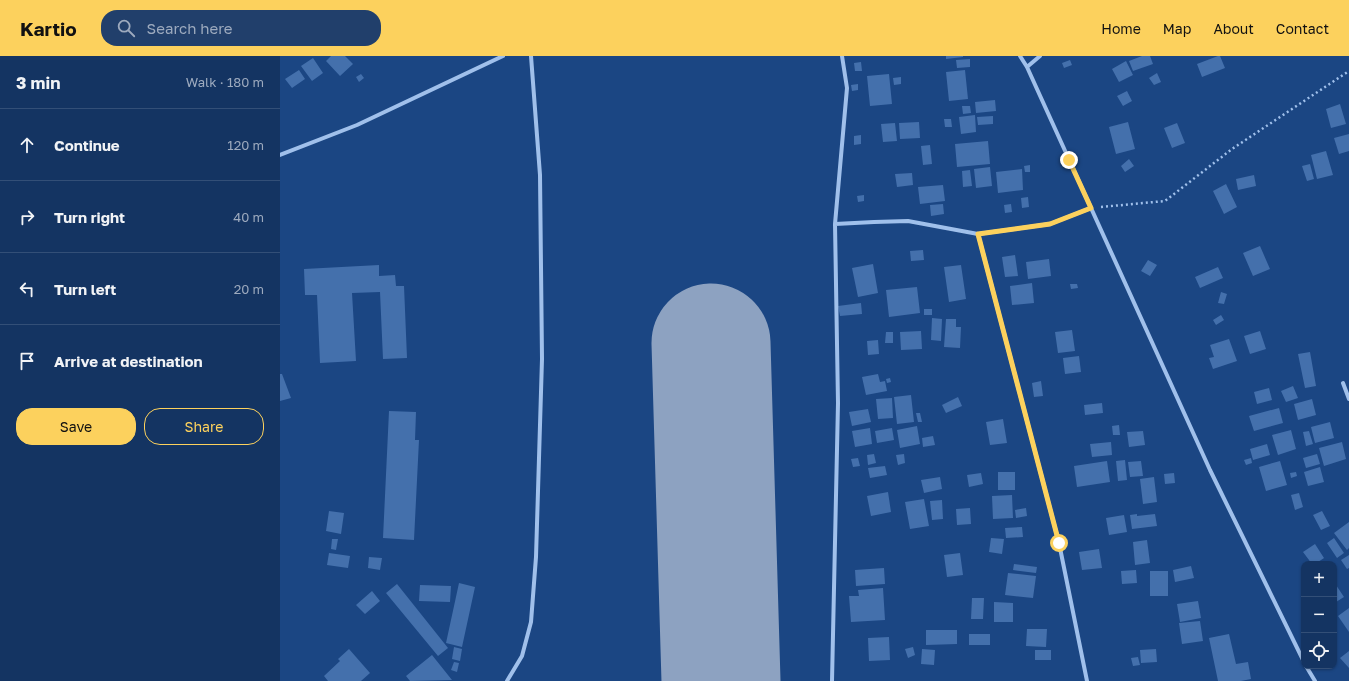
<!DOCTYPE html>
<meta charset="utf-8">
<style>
:root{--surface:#143462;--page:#213f6b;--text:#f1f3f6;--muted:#9daabe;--line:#334f77;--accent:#fcd15d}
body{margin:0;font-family:"Golos Text",sans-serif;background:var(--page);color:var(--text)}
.controls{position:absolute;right:12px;bottom:12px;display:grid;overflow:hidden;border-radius:8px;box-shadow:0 1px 3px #0004}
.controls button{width:36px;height:36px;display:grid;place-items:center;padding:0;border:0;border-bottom:1px solid var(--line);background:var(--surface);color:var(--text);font:20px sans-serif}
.stop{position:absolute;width:12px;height:12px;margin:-9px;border:3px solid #fcd15d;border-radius:50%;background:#fff}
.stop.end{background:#fcd15d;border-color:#fff;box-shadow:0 1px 4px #0008}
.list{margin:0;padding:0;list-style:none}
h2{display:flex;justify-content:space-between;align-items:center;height:52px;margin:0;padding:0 16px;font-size:17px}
h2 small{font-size:13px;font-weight:400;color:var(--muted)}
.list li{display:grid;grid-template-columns:26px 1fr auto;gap:12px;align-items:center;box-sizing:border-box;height:72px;padding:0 16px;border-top:1px solid var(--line)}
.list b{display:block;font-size:15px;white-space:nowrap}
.list em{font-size:13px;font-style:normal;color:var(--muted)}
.actions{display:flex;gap:8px;padding:12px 16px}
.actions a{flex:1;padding:9px 0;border:1px solid var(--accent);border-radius:16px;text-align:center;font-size:14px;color:var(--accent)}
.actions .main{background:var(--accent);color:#111}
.icon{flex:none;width:22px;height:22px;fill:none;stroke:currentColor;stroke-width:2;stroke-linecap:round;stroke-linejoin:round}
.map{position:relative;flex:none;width:1069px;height:625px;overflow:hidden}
header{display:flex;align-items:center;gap:24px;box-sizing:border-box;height:56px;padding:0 20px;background:var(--accent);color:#111}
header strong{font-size:19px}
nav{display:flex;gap:22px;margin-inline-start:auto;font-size:14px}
.search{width:280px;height:36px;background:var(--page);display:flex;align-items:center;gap:10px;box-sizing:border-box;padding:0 14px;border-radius:16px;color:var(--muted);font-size:15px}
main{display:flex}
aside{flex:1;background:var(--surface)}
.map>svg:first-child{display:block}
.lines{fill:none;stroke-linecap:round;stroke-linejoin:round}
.runway{stroke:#8da2c1;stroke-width:119}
.building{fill:#4470ac}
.path{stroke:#a0c0eb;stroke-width:2.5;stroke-dasharray:2 3;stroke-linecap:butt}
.minor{stroke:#a0c0eb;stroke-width:4}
.route{stroke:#fcd15d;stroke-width:5}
</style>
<header>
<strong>Kartio</strong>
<div class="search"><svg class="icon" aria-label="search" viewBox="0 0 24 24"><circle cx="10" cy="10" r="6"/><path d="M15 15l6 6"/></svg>Search here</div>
<nav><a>Home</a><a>Map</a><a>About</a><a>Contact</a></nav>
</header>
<main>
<aside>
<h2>3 min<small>Walk · 180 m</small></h2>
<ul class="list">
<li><svg class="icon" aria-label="ahead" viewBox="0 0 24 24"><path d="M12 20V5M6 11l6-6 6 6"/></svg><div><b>Continue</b></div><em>120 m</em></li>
<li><svg class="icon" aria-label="right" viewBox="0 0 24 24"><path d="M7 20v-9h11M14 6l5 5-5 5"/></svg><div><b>Turn right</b></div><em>40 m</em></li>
<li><svg class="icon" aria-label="left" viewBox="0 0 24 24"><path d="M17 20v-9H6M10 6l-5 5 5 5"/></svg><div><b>Turn left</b></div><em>20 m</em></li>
<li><svg class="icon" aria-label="arrive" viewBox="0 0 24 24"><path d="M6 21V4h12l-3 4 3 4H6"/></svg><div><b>Arrive at destination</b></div></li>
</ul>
<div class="actions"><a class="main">Save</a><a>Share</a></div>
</aside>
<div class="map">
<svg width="1069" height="625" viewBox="0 0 1069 625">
<rect width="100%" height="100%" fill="#1b4683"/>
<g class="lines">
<!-- runway -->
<path class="runway" d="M431,287L441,625"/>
</g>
<!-- building -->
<path class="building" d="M51,0H65L73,8L60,20L46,5Z
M666,0H683V1L666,3Z
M862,0H870L873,8L853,15L849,5Z
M938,0H940L945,12L922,21L917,8Z
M33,2L43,17L32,25L21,10Z
M690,3V11L677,12L676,4Z
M790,4L792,9L784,12L782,7Z
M846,5L853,19L839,26L832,13Z
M581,6L582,15H575L574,7Z
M19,14L25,23L12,32L5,23Z
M685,14L688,43L669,45L666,16Z
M877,17L881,26L874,29L869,22Z
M81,18L84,22L79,26L76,21Z
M609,18L612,48L590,50L587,20Z
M621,21V28L614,29L613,22Z
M578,28V34L572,35L571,29Z
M847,35L852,45L843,50L837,40Z
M715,44L716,55L696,57L695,46Z
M1060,48L1066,68L1051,72L1046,53Z
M682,50H690L691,57L683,58Z
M695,59L696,76L681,78L679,61Z
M713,60V68L698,69L697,61Z
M664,63H671L672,71H665Z
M639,66L640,82L620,83L619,67Z
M848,66L855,93L836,98L829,71Z
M615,67L617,85L603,86L601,68Z
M897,67L905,87L892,92L884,72Z
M1069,78V95L1059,98L1054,82Z
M581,79V88L574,89V80Z
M708,85L710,108L677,111L675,88Z
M650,89L652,108L643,109L641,90Z
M1046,95L1053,119L1037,123L1031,99Z
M849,103L854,110L845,116L841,110Z
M1030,108L1034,123L1027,125L1022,110Z
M750,109V116H745L744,110Z
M710,111L712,130L696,132L694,113Z
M742,113L743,134L718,137L716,116Z
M690,114L692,130L683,131L682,115Z
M632,117L633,129L617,131L615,118Z
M974,119L976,130L958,134L956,123Z
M946,128L957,151L944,158L933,135Z
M663,129L665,145L640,148L638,131Z
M584,139V145L578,146L577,140Z
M748,141L749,151L742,152L741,142Z
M663,148L664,158L651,160L650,149Z
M731,148L732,156L725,157L724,149Z
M980,190L990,213L973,220L963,197Z
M643,194L644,204L631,205L630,195Z
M735,199L738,220L725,221L722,201Z
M769,203L771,220L748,223L746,206Z
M868,204L877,209L870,220L861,215Z
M593,208L598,237L578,241L572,212Z
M99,209V220L115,219L116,230H124L127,302L103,303L100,236L72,237L76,305L40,307L37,239H25L24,213Z
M681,209L686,243L669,246L664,211Z
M938,211L943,222L920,232L915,221Z
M752,227L754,247L732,249L730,230Z
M790,228H797L798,232L791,233Z
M637,231L640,257L609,261L606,234Z
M941,236L947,238L944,248L938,247Z
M581,247L582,258L560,260L558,250Z
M644,253H652V259H644Z
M941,259L944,264L936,269L933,264Z
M652,262L662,263L661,285L651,284Z
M666,263H676V271H681L680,292L664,291Z
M792,274L795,295L778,297L775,276Z
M641,275L642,293L621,294L620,276Z
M980,275L986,293L970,298L964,280Z
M606,276H613V287H605Z
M949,283L957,305L933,313L929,302L934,301L930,289Z
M598,284L599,298L588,299L587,285Z
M1030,296L1036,330L1025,332L1018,298Z
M799,300L801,316L785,318L783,302Z
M0,318H2L11,342L0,345Z
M598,318L600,326L605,325L607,335L586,339L582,321Z
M610,322L611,326L607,327L606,323Z
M761,325L763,340L754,341L752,327Z
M1013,330L1018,342L1006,346L1001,335Z
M989,332L992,344L977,348L974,336Z
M631,339L634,366L617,368L614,341Z
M678,341L682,350L666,357L662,349Z
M612,342L613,362L598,363L596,343Z
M1032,343L1036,359L1018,364L1014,348Z
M822,347L823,357L805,359L804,349Z
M999,352L1003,367L974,375L969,360Z
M588,353L591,366L572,370L569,356Z
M109,355L136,356L135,384H139L134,484L103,482Z
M636,357H640L642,366H638Z
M723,363L727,387L710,389L706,366Z
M1050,366L1054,382L1035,387L1031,371Z
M839,369L840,379H833L832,370Z
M637,370L640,388L620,392L617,374Z
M590,372L592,388L575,391L572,375Z
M612,372L614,384L597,387L595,375Z
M1011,374L1016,393L998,399L992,379Z
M863,375L865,389L849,391L847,376Z
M1029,375L1033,388L1026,390L1023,376Z
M653,380L655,389L643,391L642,382Z
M831,386L832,399L812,401L810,388Z
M1062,386L1066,403L1044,410L1039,392Z
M987,388L990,399L973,404L970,393Z
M594,398L596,407L588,409L587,399Z
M624,398L625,407L618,409L616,399Z
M1037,398L1040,408L1026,412L1023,402Z
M578,402L580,410L573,411L571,403Z
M971,402L972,407L966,409L964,404Z
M845,404L847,424L838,425L836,405Z
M827,405L830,426L797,431L794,410Z
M861,405L863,420L850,421L848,406Z
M1000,405L1007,429L986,435L979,411Z
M605,410L607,419L590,422L588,412Z
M1040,411L1044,426L1028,430L1024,416Z
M718,416H735V434H718Z
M1016,416L1017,420L1011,422L1010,417Z
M701,417L703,428L689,431L687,419Z
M894,417L895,427L885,428L884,418Z
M660,421L662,433L644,437L641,424Z
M874,421L877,446L863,448L860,423Z
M608,436L611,456L591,460L587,440Z
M1019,437L1023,451L1015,454L1011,439Z
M732,439L733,462L713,463L712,440Z
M644,443L649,470L630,473L625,446Z
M662,444L663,463L652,464L650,445Z
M690,452L691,468L677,469L676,453Z
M746,452L747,460L736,462L735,454Z
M49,455L64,457L61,478L46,475Z
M1042,455L1050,470L1041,474L1033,459Z
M857,458V460L875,458L877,470L852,473L850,459Z
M844,459L847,476L829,479L826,462Z
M1069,466V492L1067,494L1054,477Z
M742,471L743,481L726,482L725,472Z
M711,482L724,483L722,498L709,496Z
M1054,482L1064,497L1057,502L1047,487Z
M52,483H58L56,494L51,493Z
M867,484L870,507L855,509L853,486Z
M1035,488L1044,502L1035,508H1032L1023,496Z
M819,493L822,512L802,514L799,496Z
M49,497L70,500L68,512L47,509Z
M680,497L683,519L667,521L664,499Z
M1069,499V512L1067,513L1061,504Z
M89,501L102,502L100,514L88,512Z
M734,508L757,511L756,517L733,514Z
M911,510L914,522L895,526L893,514Z
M604,512L605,528L576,530L575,514Z
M856,514L857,527L842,528L841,515Z
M870,515H888V540H870Z
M728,517L756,520L753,542L725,539Z
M179,527L195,531L182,591L166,587Z
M117,528L168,592L158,600L106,537Z
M140,529L171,530L170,546L139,545Z
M1056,529L1064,541L1056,546L1054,542V530Z
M603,532L605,564L571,566L569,540H579L578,534Z
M92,535L100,545L85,558L76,549Z
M692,542H704L703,563H691Z
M918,545L921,562L900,566L897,548Z
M714,546L733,547V566H714Z
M1069,552V576L1058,560Z
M920,565L923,585L902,588L899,567Z
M747,573H767L766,591L746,590Z
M646,574H677V588L646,589Z
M689,578H710V589H689Z
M949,578L956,608L968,606L971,623L961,625H938L929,582Z
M609,581L610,604L589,605L588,582Z
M174,591L182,593L180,605L172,603Z
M633,591L635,599L628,602L625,593Z
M69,593L90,617L81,625H48L44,620L60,605L58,603Z
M642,593L655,594L654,609L641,608Z
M876,593L877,606L861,607L860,594Z
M755,594H771V604H755Z
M1069,595V612L1060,602Z
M152,599L172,624L130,625L126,620Z
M858,601L860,609L853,610L851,602Z
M174,606L179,607L177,616L171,614Z"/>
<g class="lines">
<!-- path -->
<path class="path" d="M821,151L885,145L952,93L1069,15"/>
<!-- minor -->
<path class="minor" d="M740,0L747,11L930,414L1024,606
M747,11L760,0
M0,99L77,69L223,0
M555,168L594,166L628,165L698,178L770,168L811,152
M698,178L779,487L807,625
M1063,327L1069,343
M1026,610L1035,625
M227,625L242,600L251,566L256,501L262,303L260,119L251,0
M552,625L558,347L555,168L567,32L562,0"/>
</g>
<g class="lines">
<!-- route -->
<path class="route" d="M779,487L698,178L770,168L811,152L789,104"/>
</g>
</svg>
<div class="controls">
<button>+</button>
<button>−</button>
<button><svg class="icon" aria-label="locate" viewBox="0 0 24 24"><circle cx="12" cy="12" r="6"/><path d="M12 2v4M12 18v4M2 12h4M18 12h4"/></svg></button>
</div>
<div class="stop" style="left:779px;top:487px"></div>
<div class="stop end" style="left:789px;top:104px"></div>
</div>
</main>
